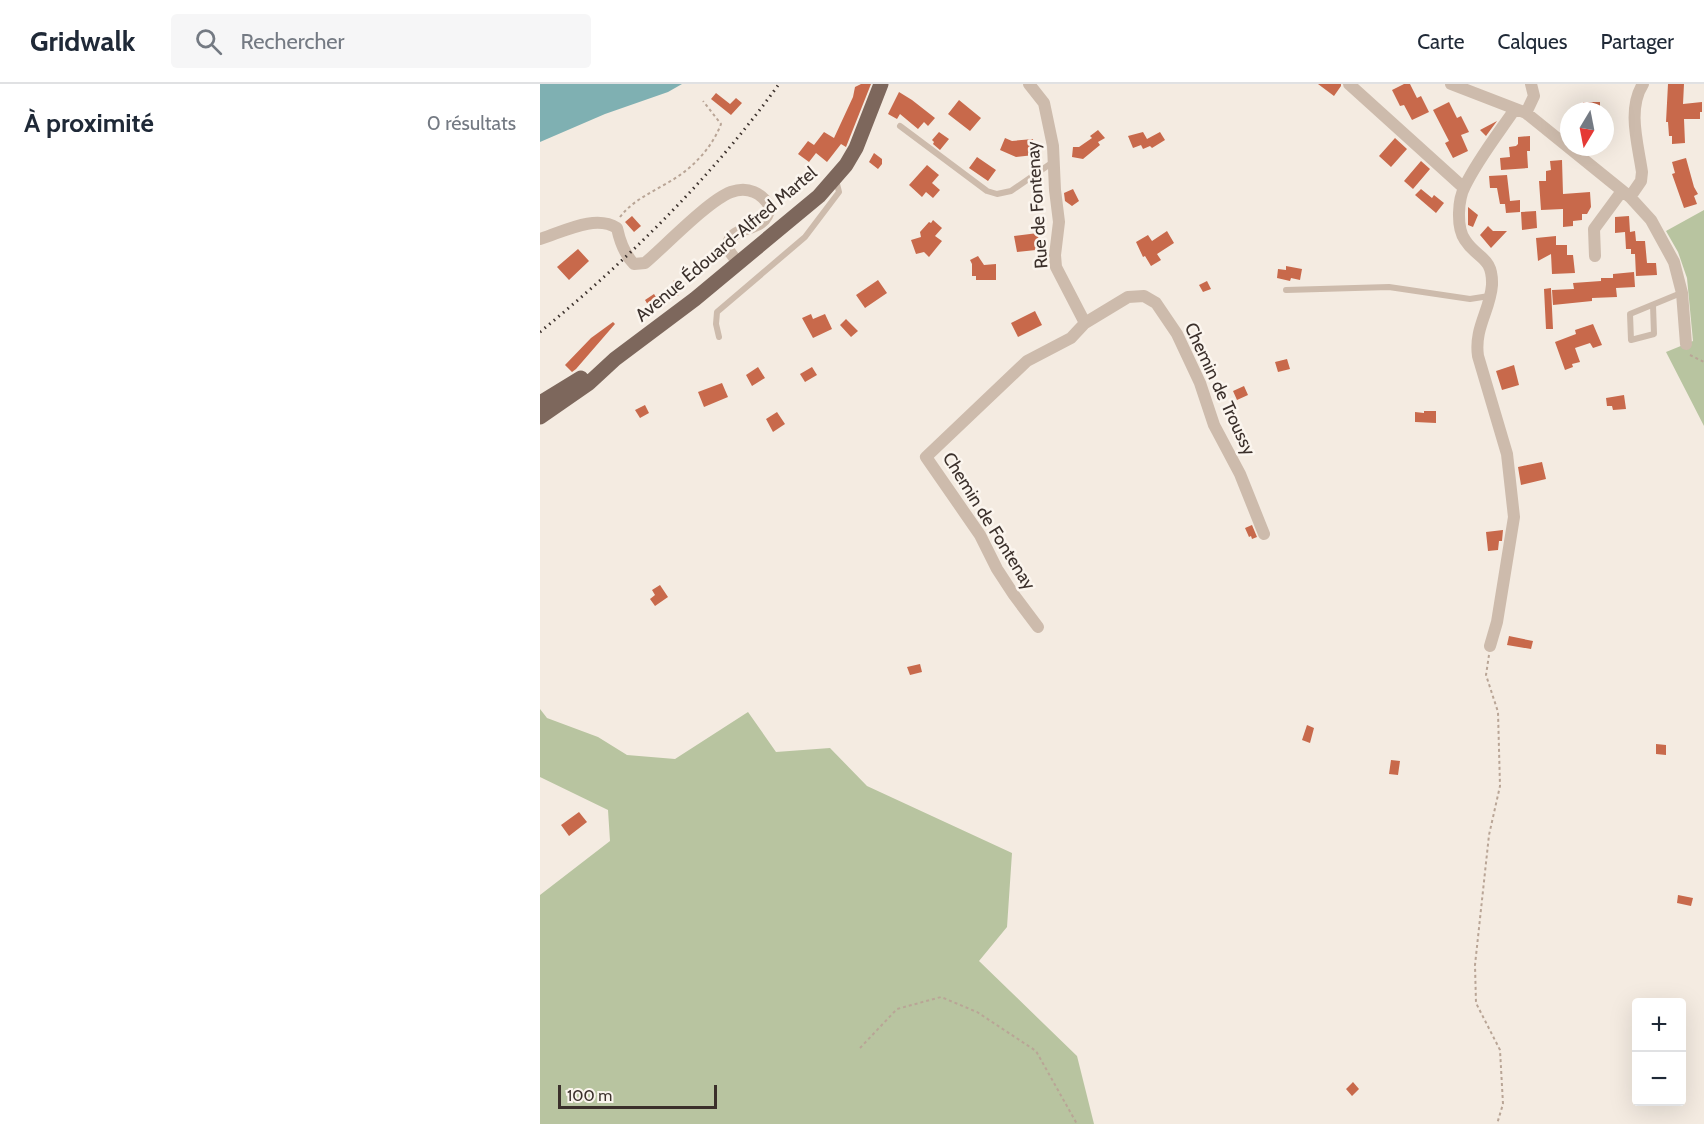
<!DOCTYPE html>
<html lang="fr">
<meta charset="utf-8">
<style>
:root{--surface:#fff;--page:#f6f6f7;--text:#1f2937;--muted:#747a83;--line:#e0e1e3}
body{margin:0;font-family:Cabin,sans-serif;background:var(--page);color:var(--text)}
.controls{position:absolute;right:18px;bottom:18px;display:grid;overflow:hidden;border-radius:6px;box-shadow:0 6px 24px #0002}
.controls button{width:54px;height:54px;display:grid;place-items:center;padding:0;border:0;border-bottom:2px solid var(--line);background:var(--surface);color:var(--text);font:30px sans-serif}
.compass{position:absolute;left:1020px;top:18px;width:54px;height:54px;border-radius:50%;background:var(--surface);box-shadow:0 6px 24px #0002;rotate:190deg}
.scale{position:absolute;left:18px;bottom:15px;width:159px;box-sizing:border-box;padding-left:6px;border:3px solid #3b302b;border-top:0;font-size:16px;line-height:21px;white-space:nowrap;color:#3b302b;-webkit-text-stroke:4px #fbf5ee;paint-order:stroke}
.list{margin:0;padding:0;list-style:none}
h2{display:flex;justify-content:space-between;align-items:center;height:78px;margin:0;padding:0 24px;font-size:26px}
h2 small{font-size:20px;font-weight:400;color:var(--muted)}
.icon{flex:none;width:33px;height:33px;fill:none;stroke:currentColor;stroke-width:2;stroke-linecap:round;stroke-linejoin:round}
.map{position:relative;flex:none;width:1164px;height:1040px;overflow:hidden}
header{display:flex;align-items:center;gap:36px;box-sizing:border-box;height:84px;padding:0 30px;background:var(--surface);border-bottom:2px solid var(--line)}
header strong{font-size:28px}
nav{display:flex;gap:33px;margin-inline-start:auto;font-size:21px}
.search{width:420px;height:54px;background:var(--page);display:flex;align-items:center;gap:15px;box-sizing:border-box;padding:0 21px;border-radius:6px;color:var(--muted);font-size:22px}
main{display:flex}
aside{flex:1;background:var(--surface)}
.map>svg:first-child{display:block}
.green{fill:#b8c4a0}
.water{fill:#7fb0b2}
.building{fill:#c8694b}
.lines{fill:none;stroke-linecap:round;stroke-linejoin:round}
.path{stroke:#b9a596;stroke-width:2;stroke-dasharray:3 3;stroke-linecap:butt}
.lane{stroke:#cdbbac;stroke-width:6}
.street{stroke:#cdbbac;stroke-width:12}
.primary{stroke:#7d675c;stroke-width:15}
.rail{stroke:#3b302b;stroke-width:3;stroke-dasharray:1.5 4.5;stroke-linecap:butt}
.labels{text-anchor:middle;stroke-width:5;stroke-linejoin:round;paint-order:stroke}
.street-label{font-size:18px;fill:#3b302b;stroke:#fbf5ee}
</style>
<header>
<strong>Gridwalk</strong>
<div class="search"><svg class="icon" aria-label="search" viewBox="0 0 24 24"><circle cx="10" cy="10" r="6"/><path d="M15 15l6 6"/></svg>Rechercher</div>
<nav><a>Carte</a><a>Calques</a><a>Partager</a></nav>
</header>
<main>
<aside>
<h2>À proximité<small>0 résultats</small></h2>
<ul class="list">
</ul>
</aside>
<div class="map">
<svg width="1164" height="1040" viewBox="0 0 1164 1040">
<rect width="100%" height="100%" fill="#f4ebe1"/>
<!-- green -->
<path class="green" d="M1164,126V342L1126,268L1153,257L1147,194L1138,168L1126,147Z
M0,625L7,634L58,653L87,671L135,675L208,628L236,668L290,664L327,702L472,769L467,843L439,877L537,972L554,1040H0V811L70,757L68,726L0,693Z"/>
<!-- water -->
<path class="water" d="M0,0H142L128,8L65,30L0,58Z"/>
<!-- building -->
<path class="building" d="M321,0H331L306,63L301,60L287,78L276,69L269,78L258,70L268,57L274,61L284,48L294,54L313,13L315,3Z
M778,0H801V2L794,12Z
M864,0H870L877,14L881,12L889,28L872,36L864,21L860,22L852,6Z
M1128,0H1144L1143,20L1162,18V28H1160V35H1144L1145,59L1132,60V52H1129L1128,38H1126Z
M359,8L372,16L395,34L388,42L384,38L378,45L360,30L357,35L348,30Z
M176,9L190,20L196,14L202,19L191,31L171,15Z
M419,16L441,34L430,47L408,30Z
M909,18L917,34L921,32L929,48L921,51L928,67L913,74L905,59L909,57L893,26Z
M1043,18H1060V27H1042Z
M957,37L946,52L940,46Z
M558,46L565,54L558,58L560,61L543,75L532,73L533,63H539L552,54L550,52Z
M399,48L409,55L400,66L393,60L394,58L392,56Z
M603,48L607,55L620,48L625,56L612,64L610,62L603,65L601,61L593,64L588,52Z
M990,52V67H987L988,84L961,86L960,74L970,73L969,63L976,62L978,60V53Z
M465,54L472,57L493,55L494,71L476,73L460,66Z
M855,54L867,65L851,83L839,72Z
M334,69L342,75V80L338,85L329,78Z
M437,73L456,86L448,97L429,84Z
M1146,74L1154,103L1158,110L1154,112L1157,120L1144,124L1132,90L1135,89L1132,78Z
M1022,76L1023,110L1050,108L1051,123L1047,130H1042V136L1033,137V142L1023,143V125L1001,126L999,97H1006V87L1011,86L1010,77Z
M881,77L890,85L873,105L864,97Z
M387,81L399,91L392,99L400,106L393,114L386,108L382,113L369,101Z
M967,91L970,117L980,116V128L966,129L965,120H960L957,104H950L949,92Z
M533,105L539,117L532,122L525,117L524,109Z
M881,105L892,114L894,111L904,119L896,129L875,111Z
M928,123L938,131L933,143L928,141Z
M996,127L997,144L982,146L981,128Z
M92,132L101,142L94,148L85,138Z
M1089,132L1090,148L1095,147L1096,157H1105L1107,179H1116L1117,191L1096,192L1095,170H1091V165H1086L1085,148L1075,149V133Z
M393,136L402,144L395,152L402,157L389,173L384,168L376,170L371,156L381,153L380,148L389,138L391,139Z
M948,142L953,147H967L951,164L940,151Z
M627,147L634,159L617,170L621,176L611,182L605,172L603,173L596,158L608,151L612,157Z
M498,149L499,159L496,160V166L477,168L474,152Z
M1016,152V161H1027V171H1033L1035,189L1012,190L1011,170L998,177L996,154Z
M38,165L49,177L29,196L17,183Z
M438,172L444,181L456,180V196H436V192H432V180L430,176Z
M746,182L762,185L760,196L751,194L750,197L737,194L738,185L746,186Z
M1094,188L1095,203L1076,204L1077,213L1052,214V217L1013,221L1012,206L1034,205L1033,199L1061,197V194H1073V190Z
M134,196L143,199L138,212L129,208Z
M338,196L347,209L325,224L316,211Z
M667,197L671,205L663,208L659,201Z
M1011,204L1013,245H1006L1004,205Z
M114,210L121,221L111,226L105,216Z
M495,227L502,241L478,253L471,239Z
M271,230L273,235L285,230L292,245L273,254L262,234Z
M306,235L318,247L311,253L300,241Z
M73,238L75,240L36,285L32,288L25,281L51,254Z
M1053,240L1062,261L1053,264L1050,259L1035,264L1040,278L1032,280L1033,283L1025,286L1015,258L1036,250L1035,246Z
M747,275L750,285L738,288L735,278Z
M974,281L979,301L962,306L956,287Z
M218,283L225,294L212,302L206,291Z
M272,283L277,291L265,298L260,290Z
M182,299L188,313L164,323L158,308Z
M704,302L708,311L697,316L693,307Z
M1084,311L1086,325L1073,326L1072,322H1067L1066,314Z
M105,321L109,329L100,334L95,326Z
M884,327H896V339L875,338V328L884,329Z
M237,328L245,340L233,348L226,335Z
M1002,378L1006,395L981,401L978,383Z
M712,441L717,453L712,455L711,452L709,453L705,444Z
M963,446L962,457H959L958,466L948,467L946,448Z
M120,501L128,513L115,522L110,515L115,511L112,506Z
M969,552L993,557L991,565L967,561Z
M380,580L382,588L370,591L367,583Z
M767,641L774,644L770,659L762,656Z
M1116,660L1126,661V671L1116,670Z
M851,676L860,677L858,691L849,690Z
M39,728L47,738L29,752L21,741Z
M1138,811L1153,814L1151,822L1137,819Z
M813,998L819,1005L812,1012L806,1005Z"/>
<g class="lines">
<!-- path -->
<path class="path" d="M80,133C93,116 111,109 129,98C152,85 172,64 181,40L163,17
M1150,271L1164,278
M949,571L946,591L958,628L960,702L949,751L935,881L936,919L960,966L963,1020L957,1040
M320,964L357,925L401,913L437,928L496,967L537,1040"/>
<!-- lane -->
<path class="lane" d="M360,42L447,107L457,110L471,107L513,78
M746,206L849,203L930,215L949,212
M1113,221L1114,250L1091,256L1090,230L1141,209
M179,253L176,240L177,228L265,153L299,108L296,96"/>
<!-- street -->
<path class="street" d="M489,0L504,19L513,62L515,106L519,138L515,171L516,183L545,239
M809,0L924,104
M911,0L986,29L1090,113L1111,136L1134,178L1142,209L1146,260
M986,29L994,12L991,0
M1090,113L1101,97L1102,88C1098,60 1087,25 1103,0
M0,155C23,148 55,130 77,144C80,158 84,170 94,180L105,179C125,162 169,116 191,108C208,102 222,109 230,123C225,153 190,137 187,164L198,179
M1055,172L1054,145L1082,107
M498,543L474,511L457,485L440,451L386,373L487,277L531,254L545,239L588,213L604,212L616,219L637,250L660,299L674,341L700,390L724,450
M950,562L957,538L974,433L967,370L938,272C934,244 950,227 952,201C953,172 937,175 925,156C916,143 918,115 925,102C938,75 958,50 975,25"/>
<!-- primary -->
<path class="primary" d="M0,319L41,294
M0,333L49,299L75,275L155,215L279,112L306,81L316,64L341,0"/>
<!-- rail -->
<path class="rail" d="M0,248C89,175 172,93 239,0"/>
</g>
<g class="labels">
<!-- street labels -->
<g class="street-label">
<text transform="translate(497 121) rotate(-94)" y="6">Rue de Fontenay</text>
<text transform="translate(186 160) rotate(-40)" y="6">Avenue Édouard-Alfred Martel</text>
<text transform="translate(680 305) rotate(65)" y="6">Chemin de Troussy</text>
<text transform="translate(449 437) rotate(58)" y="6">Chemin de Fontenay</text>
</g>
</g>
</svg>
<div class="controls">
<button>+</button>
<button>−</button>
</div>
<svg class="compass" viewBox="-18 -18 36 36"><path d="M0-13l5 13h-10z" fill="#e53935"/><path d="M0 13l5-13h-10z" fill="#747a83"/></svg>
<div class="scale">100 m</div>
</div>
</main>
